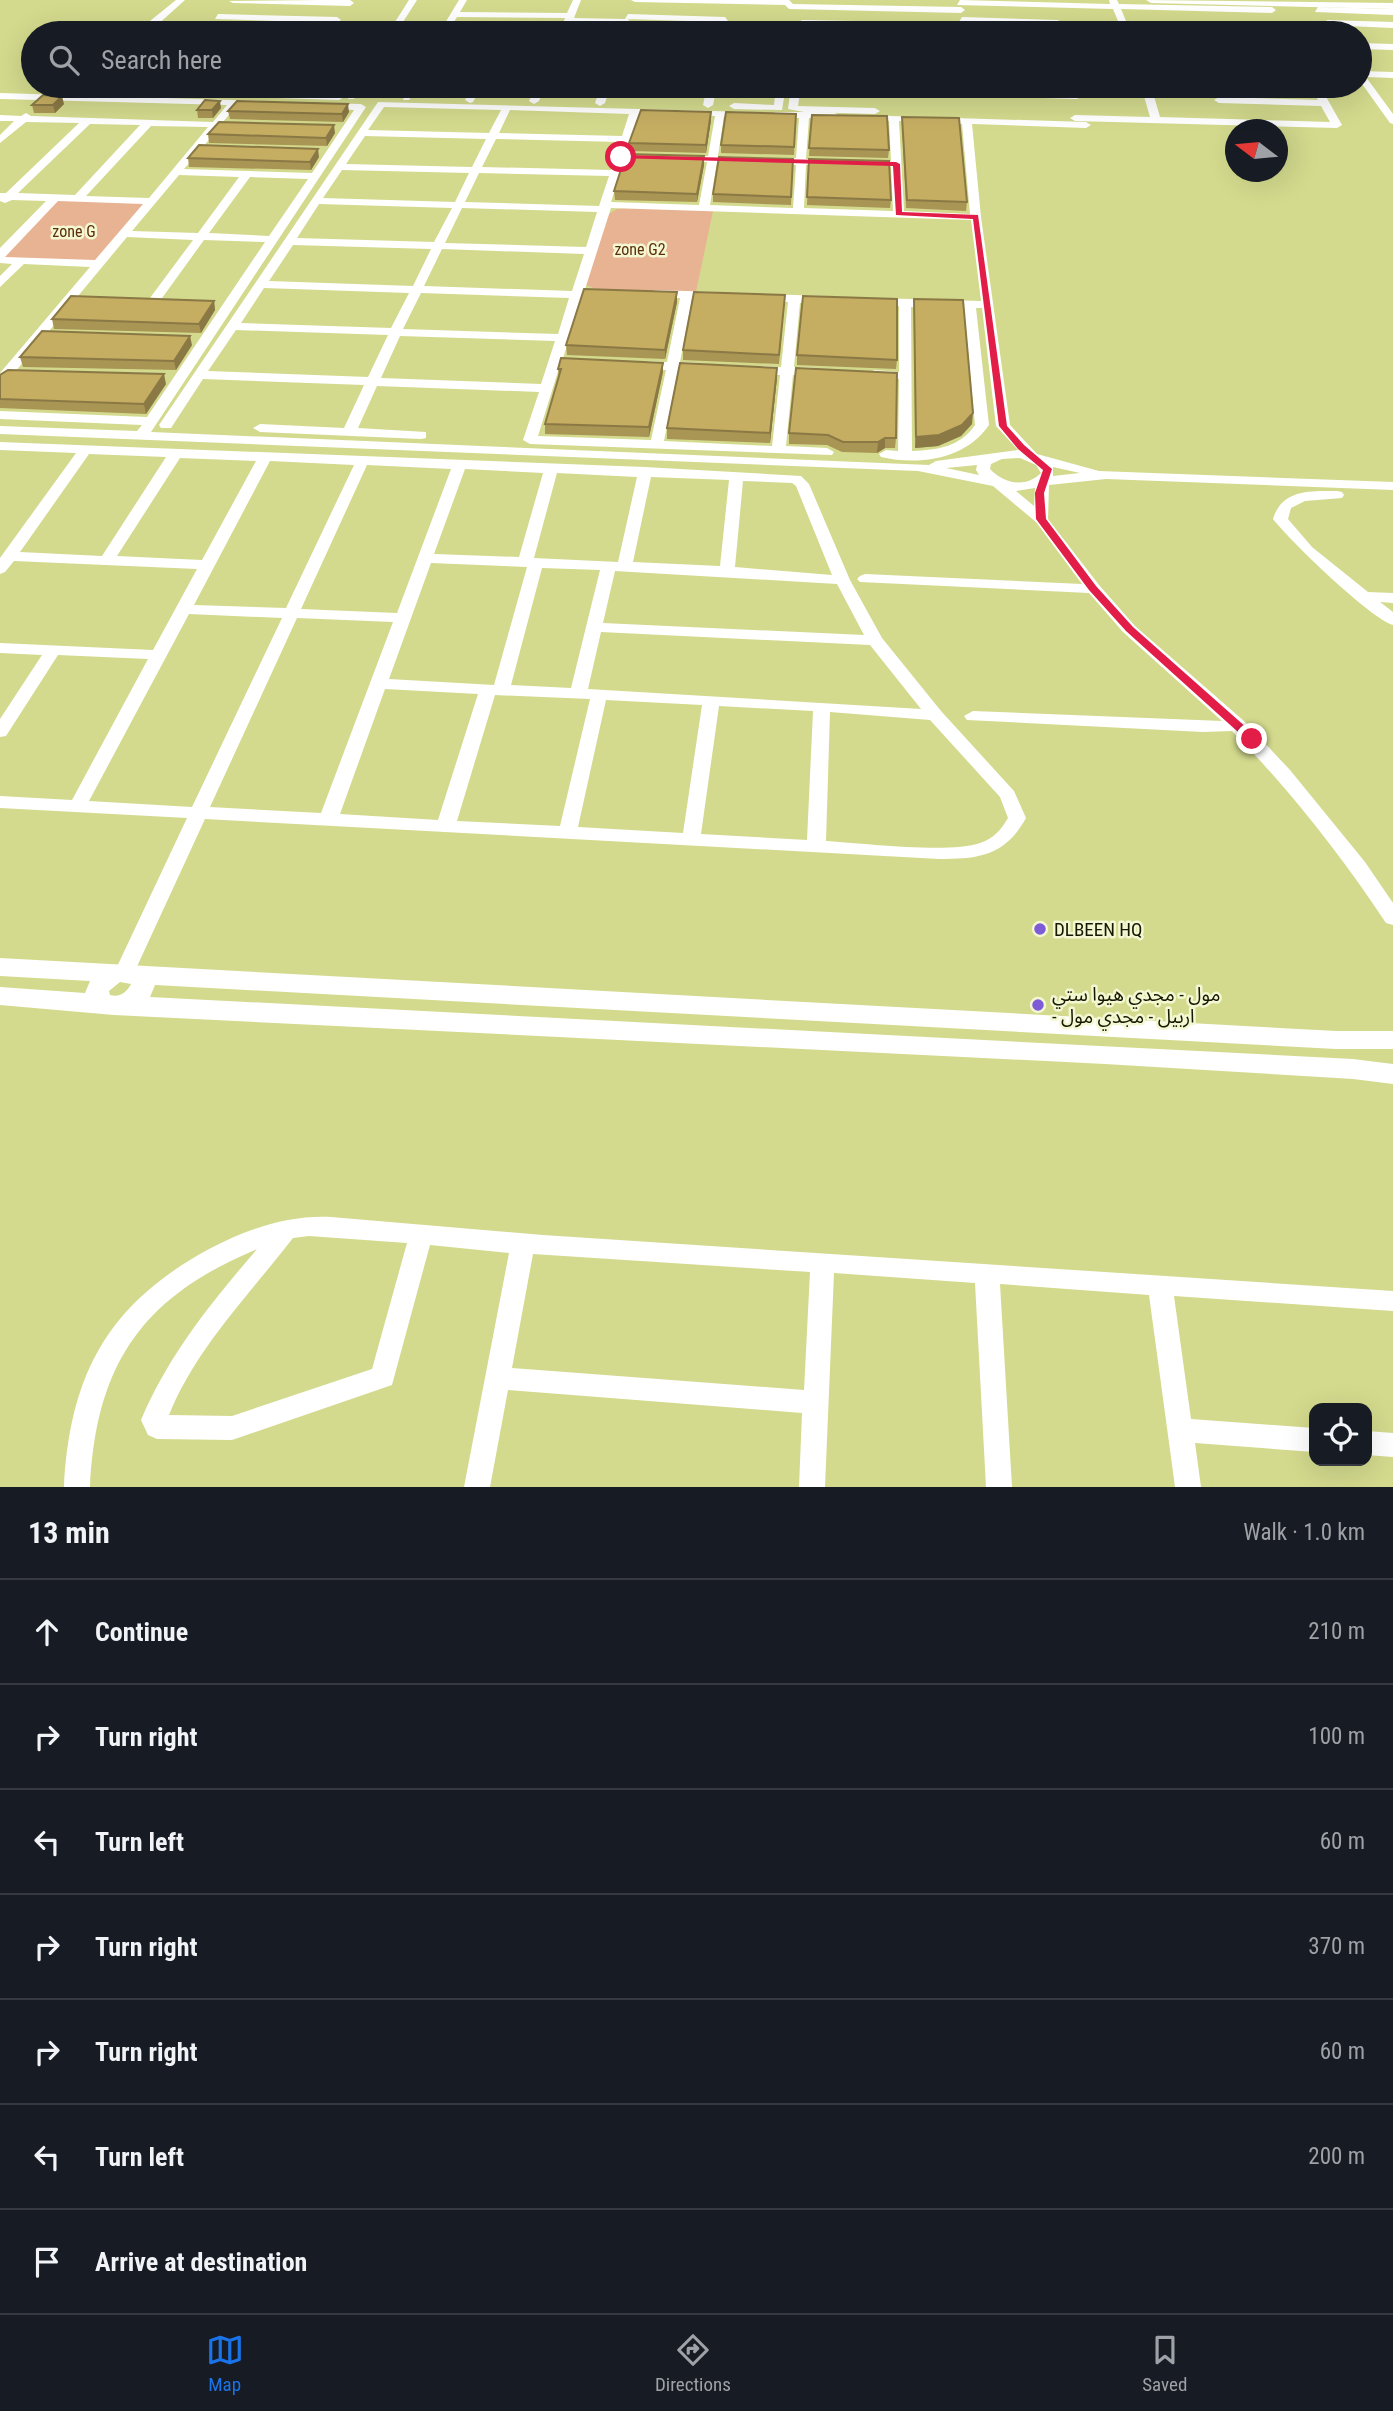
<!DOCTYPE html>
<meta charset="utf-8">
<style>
:root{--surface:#171b24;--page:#20242c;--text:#f1f3f6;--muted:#9ea1a6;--line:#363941;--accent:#1a73e8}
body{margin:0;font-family:"Roboto Condensed","Noto Sans Arabic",sans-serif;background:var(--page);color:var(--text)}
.controls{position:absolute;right:21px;bottom:21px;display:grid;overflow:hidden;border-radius:14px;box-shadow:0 7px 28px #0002}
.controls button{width:63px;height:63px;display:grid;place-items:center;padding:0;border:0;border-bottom:2px solid var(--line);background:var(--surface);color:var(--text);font:35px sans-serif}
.compass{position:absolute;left:1225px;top:119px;width:63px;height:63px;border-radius:50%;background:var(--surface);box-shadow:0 7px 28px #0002;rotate:286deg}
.stop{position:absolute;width:21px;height:21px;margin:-16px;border:5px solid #e11d48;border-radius:50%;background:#fff}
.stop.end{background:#e11d48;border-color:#fff;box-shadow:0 2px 7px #0008}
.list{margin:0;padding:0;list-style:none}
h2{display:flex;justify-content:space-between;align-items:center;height:91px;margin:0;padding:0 28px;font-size:30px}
h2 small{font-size:23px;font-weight:400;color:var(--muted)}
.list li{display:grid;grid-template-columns:46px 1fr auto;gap:21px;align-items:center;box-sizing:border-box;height:105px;padding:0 28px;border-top:2px solid var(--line)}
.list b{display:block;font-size:26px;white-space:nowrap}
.list em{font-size:23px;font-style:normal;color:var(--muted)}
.icon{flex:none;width:38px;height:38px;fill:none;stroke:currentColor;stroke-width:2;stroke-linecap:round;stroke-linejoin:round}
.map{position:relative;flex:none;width:1393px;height:1487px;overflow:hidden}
.search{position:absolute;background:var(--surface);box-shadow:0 7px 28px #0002;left:21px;right:21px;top:21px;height:77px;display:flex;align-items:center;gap:18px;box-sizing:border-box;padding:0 24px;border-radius:38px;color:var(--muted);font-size:26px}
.sheet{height:826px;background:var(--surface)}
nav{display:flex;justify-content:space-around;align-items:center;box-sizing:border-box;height:98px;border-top:2px solid var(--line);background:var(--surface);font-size:19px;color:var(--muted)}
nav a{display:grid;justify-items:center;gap:4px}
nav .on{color:var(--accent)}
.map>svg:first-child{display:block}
.green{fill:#e8b392}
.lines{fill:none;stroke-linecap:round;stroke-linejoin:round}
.minor{fill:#fff;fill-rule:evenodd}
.tertiary{fill:#fff;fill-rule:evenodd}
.wall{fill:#a99554}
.shaded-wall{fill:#8a7945}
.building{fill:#c5ad62;stroke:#8a7945;stroke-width:2}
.route{fill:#e11d48}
.poi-dot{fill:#7e5cd7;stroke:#f3f7d2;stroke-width:2.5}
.labels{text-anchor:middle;stroke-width:5;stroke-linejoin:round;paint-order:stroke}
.far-park-label{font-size:16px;fill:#5b2d0a;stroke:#f3f7d2}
.poi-label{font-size:19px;fill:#161800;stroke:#f3f7d2;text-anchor:start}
</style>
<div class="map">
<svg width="1393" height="1487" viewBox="0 0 1393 1487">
<rect width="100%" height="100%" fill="#d3da8d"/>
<!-- green -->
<path class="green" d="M59,199L147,202L95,262L1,259Z
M626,208L713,211L696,292L596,289L586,285L607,215L617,209Z"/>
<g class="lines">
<!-- minor -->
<path class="minor" d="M176,0H185L155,27H206L209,32L143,33L150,21Z
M321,0H350L354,3L350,6L233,3L229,1Z
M409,0H417L396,33H388Z
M459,0H467L460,12L567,13L573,0H581L574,18L627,19L631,22L627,25L572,23L567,33H559L565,18L457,17L447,33H439Z
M631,0H789L793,4L961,7L965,10L961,13L789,9L785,5L635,2Z
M960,0L1110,4L1109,0H1117L1119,4L1272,7L1276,10L1272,13L1121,9L1131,33H1123L1113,9L957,5Z
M1318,7L1393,9V15L1315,12Z
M218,14L337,17L341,20L337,23L215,19Z
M628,14L725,17L728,21L787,22L791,25L787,28L724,27L721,22L625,19Z
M962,17L1058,20L1062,23L1058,26L959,22Z
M802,20L963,23L967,26L963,29L806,26L805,33H797L798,23Z
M1327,20L1393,22V28L1324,25Z
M1186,22L1282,25L1286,28L1282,31L1183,27Z
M1360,43L1393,44V50L1360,49Z
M1360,71L1393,72V78L1366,77L1393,114V124L1390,123L1360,81Z
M353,86H363L354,99H348Z
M408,86H418L409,100H403Z
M472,86H482L473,102L470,103L465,100Z
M536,86H546L539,101L534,104L529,101Z
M601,86H611L605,103L600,106L595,103Z
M707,86H717L713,105L708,108L703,105Z
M776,86H786L782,110L734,109L729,106L734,103L774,105Z
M791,86H801L798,106L875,108L880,111L875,114L804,112L835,113L840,116L835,119L809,118L806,159H831L836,162L831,165H806L804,208L893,211L891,167L866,166L861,163L866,160L891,161L889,121L863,120L858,117L860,115L1086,122L1091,125L1086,128L972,124L981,217L1010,425L1037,454L1099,471L1393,482V490L1106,479L1049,485L1048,519L1099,585L1135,626L1244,721L1290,770L1365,862L1393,903V925L1386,923C1340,854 1290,790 1232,731L1203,732L967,720L964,716L973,711L1222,721L1123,632L1089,593L860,582L857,579L860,576L865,574L1082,584L1036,522L993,486L918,471L0,434V426L137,431L142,425L0,419V411L147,417L265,242L204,240L157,305L153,306L147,302L193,240L127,237L5,384L0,385V373L90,267L24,264L0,287V276L12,264L0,263V248L46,201L12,200L5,203L0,201V193H6L79,123L26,122L0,143V135L14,121H0V115L21,116L26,113L31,116L213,122L227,105L0,99V93L262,101L264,103L259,106L237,105L223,122L228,123V127L219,128L184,169L312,173L354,110L325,108L322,107V103L361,104L366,107L151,432L929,465L936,461L1018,450L996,426L982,308H976L989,425C966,459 920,466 881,457L879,454L886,450L898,451L899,379L874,378L868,374L874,370L899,372V306H875L869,302L875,298L981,301L971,220L611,208L563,358L583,359L589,363L583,367L560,365L538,436L651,440L666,370L639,369L633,365L639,361L667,362L680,298H655L649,294L655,290L718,292L722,293V299H692L680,362L702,363L708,367L702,371L678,370L664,441L772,446L780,375L755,374L749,370L755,366L781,367L788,302H763L757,298L763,294L826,296L832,300L830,303H800L794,367L818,368L824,372L818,376L793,375L786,446L827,448L834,452L832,455L530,444L523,440L539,392L377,386L358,428L426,432V438L421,439L260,432L253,428L260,424L344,428L364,385L203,379L171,428H161L159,425L378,102L750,112V116L747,117L724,116L718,156L743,157L748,160L743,163L717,162L710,205L793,208L796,165L771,164L766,161L771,158H796L799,118H775L770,115L775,112H804L788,109ZM384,107L501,110L489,133L368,130ZM510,110L629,114L622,136L499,133ZM639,114L715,116L708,156L680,155L675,158L680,161L707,162L699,205L611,202ZM899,121L962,124L970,214L904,211ZM90,124L140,125L75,195L18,193ZM151,126L208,127L149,198L86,196ZM365,136L486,139L472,167L346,164ZM496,139L620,142L611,170L482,167ZM342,170L469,173L455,202L323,198ZM479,173L609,176L599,206L465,202ZM179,175L239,177L198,233L132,231ZM250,177L308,179L269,236L209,233ZM58,201L143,204L95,260L5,257ZM319,204L452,208L434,242L297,238ZM462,208L597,212L586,247L445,243ZM293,245L431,249L413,286L269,281ZM442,249L584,254L572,291L424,286ZM264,288L409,293L391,328L241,323ZM421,293L569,298L558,334L403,329ZM911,307L964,308L975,425C960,447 937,450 912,451ZM236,330L388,335L368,377L208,371ZM400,336L555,341L541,384L381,378ZM1020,458L1036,465L1041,473C1026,488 1004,484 990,469L991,464L1002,459ZM977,465L976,470L979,475L946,468ZM1053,467L1080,473L1053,476ZM1035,488L1034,506L1016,491Z
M1141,86H1151L1160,117L1330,122L1321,106L1219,103L1214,100L1219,97L1318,100L1310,86H1320L1342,125L1337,128L1075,121L1070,118L1075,115L1150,117Z
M970,91L1077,93L1082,96L1077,99L967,96V92Z
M245,92L339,94L344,97L339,100L242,97V93Z
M0,442L645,467L801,476L809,484L850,580L882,638L941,711L1014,791L1026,818C1005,856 979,859 939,859L205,819L134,973L131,978L124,980L117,978L114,973L187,818L0,808V796L72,800L148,659L58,655L6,736L0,737V719L42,655L0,653V643L153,650L197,569L14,561L5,572L0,574V558L76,453L0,450ZM89,454L166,457L102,556L20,552ZM180,458L256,461L202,560L117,556ZM270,461L354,465L286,608L194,605ZM367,465L451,469L397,613L301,609ZM465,469L543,473L519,557L434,554ZM557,473L637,477L618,562L534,558ZM651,477L729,480L720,566L633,562ZM743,481L792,483L796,486L832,575L735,567ZM431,563L527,567L494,685L389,679ZM542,568L600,570L571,688L511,685ZM615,571L837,584L864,635L603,623ZM189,614L282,618L192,807L89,801ZM297,618L393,622L321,813L210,807ZM601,632L870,645L921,709L588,689ZM385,689L478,694L438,820L340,814ZM495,695L590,699L560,826L457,821ZM606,700L702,705L683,833L578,827ZM719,706L813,711L807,840L701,834ZM830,712L930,720L1000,797L1008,818C1001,830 993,839 980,843C949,854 862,843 826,841Z
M1337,491L1342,492L1344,495L1342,498L1305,501L1291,508L1288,519L1312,547L1368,592L1393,593V603L1380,602L1393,612V625C1371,619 1289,540 1273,519C1282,489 1310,491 1337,491Z
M331,1217L543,1235L1393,1291V1311L1174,1296L1191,1419L1314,1428V1452L1195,1443L1201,1487H1175L1149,1295L1000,1284L1012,1487H986L975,1283L834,1273L825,1487H799L802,1413L508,1390L490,1487H464L509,1253L430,1245L392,1385L232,1440L157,1439L148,1435L141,1420C169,1354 211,1303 257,1249C142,1297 96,1364 90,1487H64C70,1374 108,1304 209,1249C247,1229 288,1215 331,1217ZM309,1236L407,1243L372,1369L232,1416L169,1415C196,1348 249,1295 293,1238ZM533,1254L810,1272L804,1390L512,1368Z
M1367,1431L1393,1433V1457L1367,1455Z"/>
<!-- tertiary -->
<path class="tertiary" d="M1146,0L1393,3V9L1151,3Z
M0,958L1336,1031H1393V1049H1336L155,985L150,997L1353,1059L1393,1064V1084L1353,1079L1105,1064L114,1015L0,1005V987L85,993L90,981L0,976ZM120,982L131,984C127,992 120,998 110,995L109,991Z"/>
</g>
<!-- wall -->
<path class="wall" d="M64,104L55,113H34L32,105Z
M221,108L213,118H198L197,110Z
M228,111L349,112L343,122L230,119Z
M711,112V120L706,153L630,151L629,143Z
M796,114L794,155L721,153V145Z
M812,115L889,150L888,158L809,156Z
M902,117L967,202L966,211L906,208L902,125Z
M335,133L327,146L209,143L208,134Z
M704,156V165L697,202L615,200L614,191Z
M319,157L311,170L189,167L188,158Z
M793,159L791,205L713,202V194Z
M809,159L891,200L890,208L807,205Z
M785,295L779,364L683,360V350Z
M914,299L972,424L961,436L938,446L915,448Z
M214,301L215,310L201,333L54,329L52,319Z
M677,302L665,359L567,355L566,345Z
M192,345L176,370L23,367L20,357Z
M797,355L897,360L896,369L797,365Z
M663,363V372L649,437L545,434V424L559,378L558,369Z
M0,375L166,384L146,414L0,408Z
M777,377L770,443L667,439V428Z
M789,433L896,438L895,448H885L877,453L842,452L827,445L789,444Z"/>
<!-- shaded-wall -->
<path class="shaded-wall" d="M62,96L64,104L55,113L53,105Z
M220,101L221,108L213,118L212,110Z
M348,104L349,112L343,122L342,114Z
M711,112V120L706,153V145Z
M334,125L335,133L327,146L326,138Z
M318,149L319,157L311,170L310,162Z
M704,156V165L697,202V194Z
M677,292V302L665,359V350Z
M214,301L215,310L201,333L199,324Z
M190,336L192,345L176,370L174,361Z
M663,363V372L649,437V427Z
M777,368V377L770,443V433Z
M164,374L166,384L146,414L144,404Z
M973,413L972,424L961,436L938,446L915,448L916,437Z
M885,438V448L877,453L878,442Z"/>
<!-- building -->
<path class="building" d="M43,95L62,96L53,105H32Z
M205,100L220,101L212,110H197Z
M237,101L348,104L342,114L228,111Z
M641,110L711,112L706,145L629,143Z
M726,112L796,114L794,147L721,145Z
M812,115L887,116L889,150L809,148Z
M902,117L959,118L967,202L907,200Z
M219,122L334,125L326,138L208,134Z
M199,145L318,149L310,162L188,158Z
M626,154L704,156L697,194L614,191Z
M719,157L793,159L791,197L713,194Z
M809,159L889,161L891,200L807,197Z
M584,289L677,292L665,350L566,345Z
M694,292L785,295L779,355L683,350Z
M71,296L214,301L199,324L52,319Z
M803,296L897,299V360L797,355Z
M914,299L963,300L973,413L962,425L939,435L916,437Z
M42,331L190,336L174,361L20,357Z
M561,358L663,363L649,427L545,424L561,369H558Z
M680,363L777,368L770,433L667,428Z
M796,368L897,373L896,438H885L878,442H843L828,435L789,433Z
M8,370L164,374L144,404L0,399V375Z"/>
<!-- route -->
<path class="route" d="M621,155L896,162L900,164L902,212L978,215L1007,426L1024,445L1052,469L1044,493L1046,519L1096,586L1133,627L1256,736V741H1248L1126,631L1089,590L1036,519L1035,493L1043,470L1018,449L999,426L973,219L896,215L893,166L618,158Z"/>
<!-- markers -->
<g class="poi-dot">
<circle cx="1040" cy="929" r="7"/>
<circle cx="1038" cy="1005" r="7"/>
</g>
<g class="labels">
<!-- far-park labels -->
<g class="far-park-label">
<text x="74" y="237">zone G</text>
<text x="640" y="255">zone G2</text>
</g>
<!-- poi labels -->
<g class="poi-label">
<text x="1054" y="936">DLBEEN HQ</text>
<text x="1052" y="1001">مول - مجدي هيوا ستي<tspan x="1052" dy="22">- اربيل - مجدي مول</tspan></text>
</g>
</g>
</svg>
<div class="controls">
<button><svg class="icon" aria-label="locate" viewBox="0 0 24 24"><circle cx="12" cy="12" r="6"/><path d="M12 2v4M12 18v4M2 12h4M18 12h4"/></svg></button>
</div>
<svg class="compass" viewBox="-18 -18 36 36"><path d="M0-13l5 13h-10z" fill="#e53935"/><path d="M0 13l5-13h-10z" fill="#9ea1a6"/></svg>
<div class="stop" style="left:621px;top:157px"></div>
<div class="stop end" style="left:1252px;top:739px"></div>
<div class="search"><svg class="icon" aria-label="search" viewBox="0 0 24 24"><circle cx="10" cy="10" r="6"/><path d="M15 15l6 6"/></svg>Search here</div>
</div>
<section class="sheet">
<h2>13 min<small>Walk · 1.0 km</small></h2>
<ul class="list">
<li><svg class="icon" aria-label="ahead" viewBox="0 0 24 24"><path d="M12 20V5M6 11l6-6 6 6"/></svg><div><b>Continue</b></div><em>210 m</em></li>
<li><svg class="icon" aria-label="right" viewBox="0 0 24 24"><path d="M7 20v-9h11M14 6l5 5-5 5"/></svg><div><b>Turn right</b></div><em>100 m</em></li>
<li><svg class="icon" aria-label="left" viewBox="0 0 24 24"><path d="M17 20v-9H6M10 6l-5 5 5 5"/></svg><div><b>Turn left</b></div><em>60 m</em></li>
<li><svg class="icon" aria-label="right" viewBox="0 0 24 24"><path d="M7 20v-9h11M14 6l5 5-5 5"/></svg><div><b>Turn right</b></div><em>370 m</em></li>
<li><svg class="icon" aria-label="right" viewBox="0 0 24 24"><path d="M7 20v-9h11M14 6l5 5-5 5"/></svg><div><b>Turn right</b></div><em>60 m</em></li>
<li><svg class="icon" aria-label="left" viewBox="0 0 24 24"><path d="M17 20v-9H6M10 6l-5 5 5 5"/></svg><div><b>Turn left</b></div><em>200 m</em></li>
<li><svg class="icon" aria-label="arrive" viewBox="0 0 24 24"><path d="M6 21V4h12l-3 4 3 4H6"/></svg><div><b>Arrive at destination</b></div></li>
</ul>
</section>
<nav>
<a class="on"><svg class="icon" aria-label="map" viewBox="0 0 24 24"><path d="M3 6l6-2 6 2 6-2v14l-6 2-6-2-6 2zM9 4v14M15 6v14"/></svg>Map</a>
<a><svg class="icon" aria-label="directions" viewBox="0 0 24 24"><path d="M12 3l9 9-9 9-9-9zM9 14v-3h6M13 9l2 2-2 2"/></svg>Directions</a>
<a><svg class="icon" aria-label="saved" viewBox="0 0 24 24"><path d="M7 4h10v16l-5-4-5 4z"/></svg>Saved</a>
</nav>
